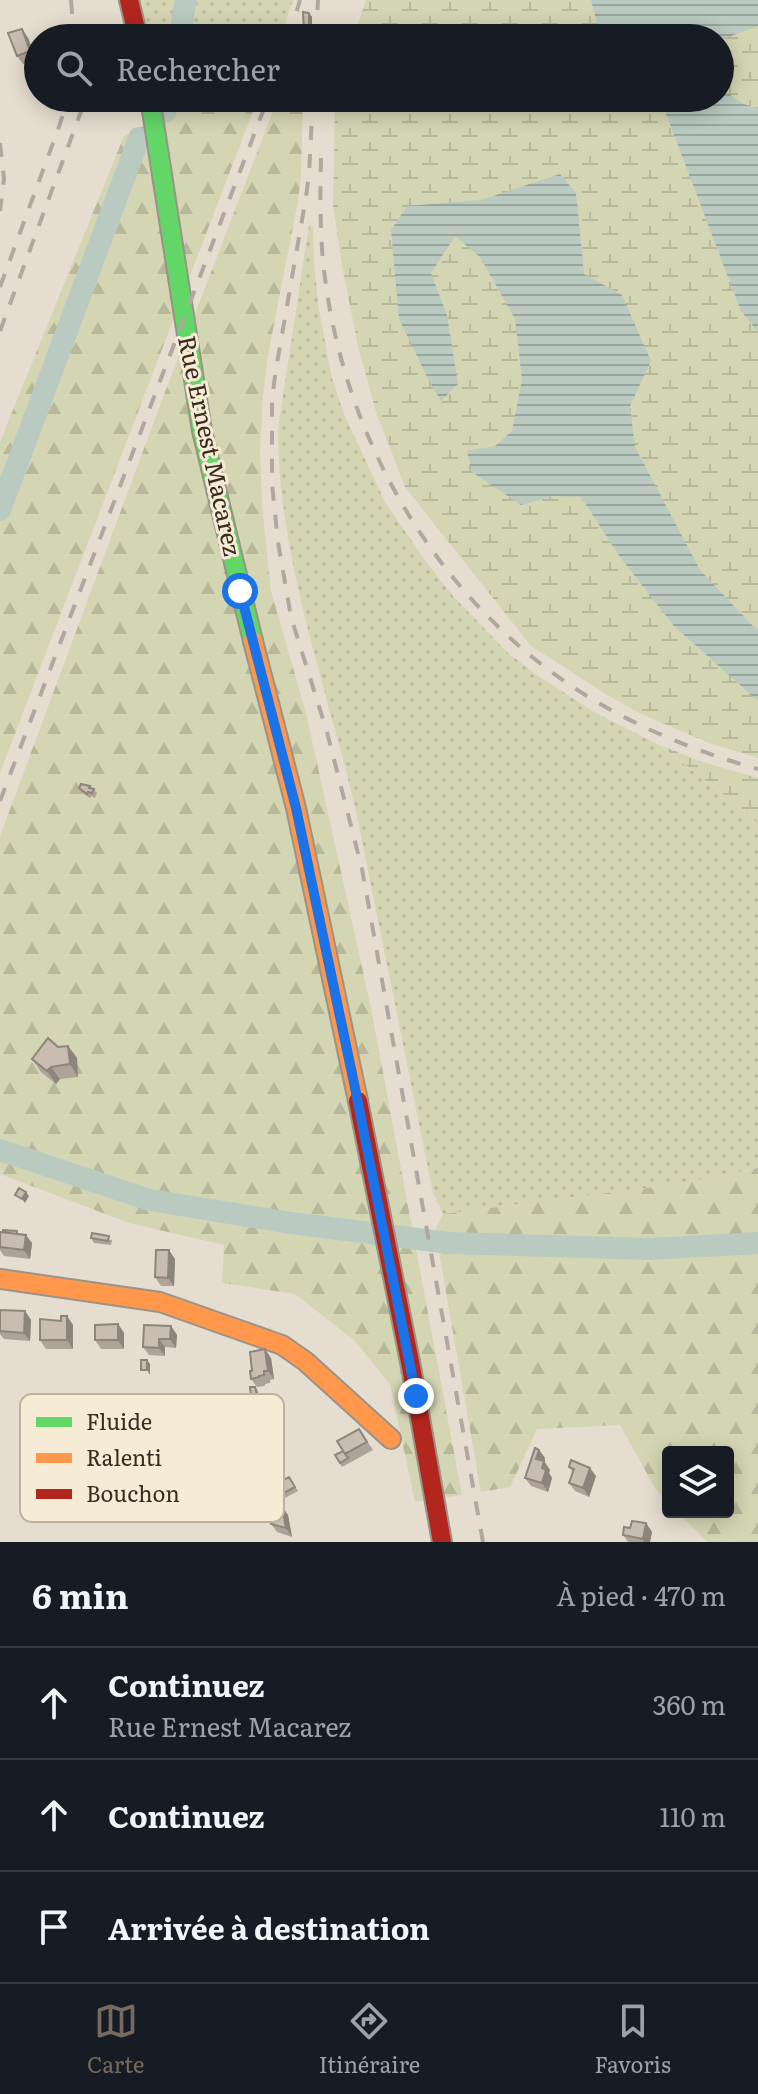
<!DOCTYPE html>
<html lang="fr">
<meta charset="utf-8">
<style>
:root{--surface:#171b24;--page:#20242c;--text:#f1f3f6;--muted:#9ea1a6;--line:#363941;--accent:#766a5e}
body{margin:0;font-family:Literata,serif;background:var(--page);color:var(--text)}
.controls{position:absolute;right:24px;bottom:24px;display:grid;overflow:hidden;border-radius:8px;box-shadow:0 4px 20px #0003}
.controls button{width:72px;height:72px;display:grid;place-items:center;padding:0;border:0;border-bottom:2px solid var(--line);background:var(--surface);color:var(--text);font:40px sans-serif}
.stop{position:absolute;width:24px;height:24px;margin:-18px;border:6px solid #1a73e8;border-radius:50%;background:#fff}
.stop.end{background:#1a73e8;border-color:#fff;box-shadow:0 2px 8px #0008}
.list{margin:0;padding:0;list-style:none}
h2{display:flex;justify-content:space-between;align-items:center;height:104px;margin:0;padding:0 32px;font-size:34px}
h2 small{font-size:26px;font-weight:400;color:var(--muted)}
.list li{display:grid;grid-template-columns:52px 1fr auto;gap:24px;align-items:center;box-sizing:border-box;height:112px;padding:0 32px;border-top:2px solid var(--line)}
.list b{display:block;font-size:30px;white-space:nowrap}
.list p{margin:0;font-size:26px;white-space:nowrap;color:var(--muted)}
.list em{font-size:26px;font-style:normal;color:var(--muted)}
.icon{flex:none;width:44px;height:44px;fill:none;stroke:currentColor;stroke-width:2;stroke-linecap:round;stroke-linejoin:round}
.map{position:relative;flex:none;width:758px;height:1542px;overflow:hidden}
.search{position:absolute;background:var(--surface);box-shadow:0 4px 20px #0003;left:24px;right:24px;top:24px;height:88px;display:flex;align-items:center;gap:20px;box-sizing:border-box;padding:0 28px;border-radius:44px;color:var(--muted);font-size:30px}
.sheet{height:440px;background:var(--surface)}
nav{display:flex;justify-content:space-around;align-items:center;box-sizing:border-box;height:112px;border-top:2px solid var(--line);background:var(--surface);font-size:22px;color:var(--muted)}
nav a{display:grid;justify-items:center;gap:4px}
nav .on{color:var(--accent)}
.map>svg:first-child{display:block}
.grass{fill:url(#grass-dots)}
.forest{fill:url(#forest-firs)}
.wetland{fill:url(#wetland-marsh)}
.water{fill:url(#water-rules)}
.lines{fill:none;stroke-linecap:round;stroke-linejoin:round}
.river{stroke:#bacac1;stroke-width:22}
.fast-casing{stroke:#9a9388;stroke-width:22}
.slow-casing{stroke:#9a9388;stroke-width:22}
.jam-casing{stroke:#9a9388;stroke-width:22}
.fast{stroke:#63d668;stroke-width:18}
.slow{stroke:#ff974d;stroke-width:18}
.jam{stroke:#b3261e;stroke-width:18}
.rail{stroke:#aea8a1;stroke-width:4;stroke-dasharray:14 14;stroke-linecap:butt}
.wall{fill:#ada398}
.shaded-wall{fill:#8d847c}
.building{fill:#c9bdb1;stroke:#8d847c;stroke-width:2}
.route{stroke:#1a73e8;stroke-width:10}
.labels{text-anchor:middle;stroke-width:6;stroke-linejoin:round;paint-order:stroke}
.street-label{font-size:24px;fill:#3a2c20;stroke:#f6ecd6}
.key{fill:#f6ecd6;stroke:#beb29f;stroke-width:2}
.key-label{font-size:22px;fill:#3a2c20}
</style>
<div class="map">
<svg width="758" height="1542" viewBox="0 0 758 1542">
<defs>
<pattern id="grass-dots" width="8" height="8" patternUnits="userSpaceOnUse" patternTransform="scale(2)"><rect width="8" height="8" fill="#d4d5b3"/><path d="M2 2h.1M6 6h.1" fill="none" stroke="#b7b79a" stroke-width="1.8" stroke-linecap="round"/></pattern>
<pattern id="forest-firs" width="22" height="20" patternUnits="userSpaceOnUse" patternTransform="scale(2)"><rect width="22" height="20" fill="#d4d5b3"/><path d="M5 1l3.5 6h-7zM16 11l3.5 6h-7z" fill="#b7b79a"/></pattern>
<pattern id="wetland-marsh" width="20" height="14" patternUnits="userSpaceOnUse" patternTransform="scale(2)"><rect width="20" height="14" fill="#d4d5b3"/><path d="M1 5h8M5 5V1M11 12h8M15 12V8" fill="none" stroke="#b7b79a"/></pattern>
<pattern id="water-rules" width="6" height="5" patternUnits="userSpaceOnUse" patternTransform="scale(2)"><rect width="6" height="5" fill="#bacac1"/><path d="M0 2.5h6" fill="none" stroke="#98a49c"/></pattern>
</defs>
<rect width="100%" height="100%" fill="#e5ded0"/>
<!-- grass -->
<path class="grass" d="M139,0H293L280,38H148Z
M309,225L313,226L314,265L319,310L332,378L344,414L385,502L427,563L454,597L508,653L537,675L594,712L659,745L758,821V1168L677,1184L443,1214L433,1193L357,816C329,692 277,556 278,428Z"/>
<!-- forest -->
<path class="forest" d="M198,98H258L0,773V442L124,136Z
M278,98H303L301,175L298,201L268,355L263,396L260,450L262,505L271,591L306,713L371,1008L462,1495L415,1502L390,1384L355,1341L295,1294L222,1283L224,1245L129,1223L0,1174V836L165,392Z
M758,1168V1542H707L678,1512H728V1452H668V1502L655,1488L620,1425L537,1429L510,1487L481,1492L435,1230L443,1214L677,1184Z"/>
<!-- wetland -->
<path class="wetland" d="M366,0H758V758L709,743L641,714L609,696L531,646L405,487L376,412L358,346L343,271L333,206L335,108L337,98H720V38H353Z
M660,745L703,762L758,778V821Z"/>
<!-- water -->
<path class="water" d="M591,0H758V26L720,40V38H601Z
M720,88L744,104L758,108V332L741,311L660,98H720Z
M560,174L576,193L584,274L622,295L651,361L630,406L635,447L700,570L753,626L758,629V701L674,626L620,557L581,497L553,496L521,505L472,472L467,451L495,446L512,431L522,379L515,319L480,257L455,236L431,273L447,315L458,384L441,401L428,379L399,319L391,230L407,206L481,200Z"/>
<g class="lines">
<!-- river -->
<path class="river" d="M179,38L186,0
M165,112L167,98
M0,510L139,138
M0,1150L150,1200L291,1223L449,1243L649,1249L758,1243"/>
<!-- fast casing -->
<g class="fast-casing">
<path id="fast" d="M150,98L202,431L253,641"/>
</g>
<!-- slow casing -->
<g class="slow-casing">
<path id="slow" d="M253,641L296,808L358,1101
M0,1279L160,1302L282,1345L305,1361L391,1439"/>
</g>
<!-- jam casing -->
<g class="jam-casing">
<path id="jam" d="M129,0L138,38
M358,1101L411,1367L442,1542"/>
</g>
<!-- fast -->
<use href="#fast" class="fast"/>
<!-- slow -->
<use href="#slow" class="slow"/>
<!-- jam -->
<use href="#jam" class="jam"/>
<!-- rail -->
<path class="rail" d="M71,0L74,38
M289,38L300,0
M316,38L318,0
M313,98L309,174L306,197L276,369L272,399V484L278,542L291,617L327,732L362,869L483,1542
M0,143L4,179L0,211
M321,158C320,193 320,227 323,261C341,441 443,614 602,705C651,733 704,754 758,769
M0,287L60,124L68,98
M0,331L86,98
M0,801L268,98"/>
</g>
<!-- wall -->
<path class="wall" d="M309,13L312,17V34H307L304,30Z
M22,29L28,38L36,59L23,64L17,56Z
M90,786L97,793L95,798L91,796L90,798L82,793L79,788Z
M68,1046L77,1058L78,1077L60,1079L56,1084L41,1072L32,1059L58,1047Z
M17,1231L19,1234L32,1243L30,1259L4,1256L0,1250V1232Z
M91,1238L112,1240L111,1245L94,1243Z
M175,1259L174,1286H161L155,1277Z
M0,1310L25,1311L31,1320L30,1341L4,1339L0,1334Z
M67,1316L73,1325V1349H46L40,1340Z
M118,1324L124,1333V1349H101L95,1340Z
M171,1326L177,1335L176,1348L165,1347V1356L149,1355L143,1347Z
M271,1358L274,1379L270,1380V1383L265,1384V1386L257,1387L251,1379L252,1371Z
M255,1387L258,1391L260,1400L254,1401L251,1396Z
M62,1415V1433H64L70,1441V1458H54L51,1453L44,1454L38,1445L48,1430L49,1425H44L41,1420Z
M268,1422L271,1426L273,1437L261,1439L258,1434Z
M359,1429L373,1450L342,1467L335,1455L343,1451Z
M143,1444V1455H137L134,1450Z
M539,1450L545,1458L544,1461L550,1470L549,1473L552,1478L548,1492L531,1486L525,1478Z
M569,1467L596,1476L589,1497L575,1491L569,1483L573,1473Z
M289,1477L298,1491L285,1498L282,1494Z
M250,1494L254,1499L272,1505L274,1516L288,1515L292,1537L277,1532L271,1524V1518L255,1520L256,1522L244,1523L238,1514Z
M646,1523L652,1532L650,1542H628L623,1535L630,1528Z"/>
<!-- shaded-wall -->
<path class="shaded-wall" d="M309,13L312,17V34L309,30Z
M22,29L28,38L36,59L30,51Z
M68,1046L77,1058L78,1077L70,1064Z
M51,1067L60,1079L56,1084L47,1071Z
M26,1192L29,1196L25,1203L22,1199Z
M26,1235L32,1243L30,1259L24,1250Z
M169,1250L175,1259L174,1286L168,1278Z
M25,1311L31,1320L30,1341L24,1333Z
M67,1316L73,1325V1349L67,1340Z
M118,1324L124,1333V1349L118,1340Z
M171,1326L177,1335L176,1348L170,1339Z
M159,1339L165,1347V1356L159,1348Z
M265,1349L271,1358L274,1379L268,1371Z
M147,1360L150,1364V1375L147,1370Z
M56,1406L62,1415V1441L56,1433Z
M64,1433L70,1441V1458L64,1450Z
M140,1440L143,1444V1455L140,1451Z
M539,1450L545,1458L544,1461L550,1470L549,1473L552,1478L548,1492L542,1483L536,1459Z
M590,1468L596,1476L589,1497L583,1488Z
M266,1496L272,1505L275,1517L269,1508Z
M282,1506L288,1515L292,1537L286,1528Z
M646,1523L652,1532L650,1542H644L643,1539Z"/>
<!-- building -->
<path class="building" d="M303,12L309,13V30H304Z
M22,29L30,51L17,56L8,33Z
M81,784L90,786L89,788L94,789L92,793L88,792L87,794L79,788Z
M48,1038L58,1047L68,1046L70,1064L51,1067L47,1071L32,1059Z
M19,1188L26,1192L22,1199L15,1195Z
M3,1230L17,1231V1234L3,1232Z
M0,1232L26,1235L24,1250L0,1247Z
M92,1233L109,1236L108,1241L91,1238Z
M156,1250H169L168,1278L155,1277Z
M0,1310L25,1311L24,1333L0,1331Z
M61,1316H67V1340H40V1319L61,1321Z
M118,1324V1340H95V1325Z
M144,1325L171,1326L170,1339H159V1348L143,1347Z
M265,1349L268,1371H264V1375L259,1376V1377L251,1379L250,1371H252L250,1352Z
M141,1360H147V1370H141Z
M250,1387H255L257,1395L251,1396Z
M359,1429L367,1442L345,1454L337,1441Z
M535,1448L539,1450L536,1459L544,1461L542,1468L546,1470L542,1483L525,1478Z
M343,1451L348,1458L340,1463L335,1455Z
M571,1460L590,1468L583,1488L569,1483L574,1469L569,1467Z
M289,1477L295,1487L282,1494L280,1482Z
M282,1506L286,1528L271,1524L270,1517L276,1515L275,1508Z
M632,1521L646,1523L643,1539L623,1535L624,1527L630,1528Z"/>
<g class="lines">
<!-- route -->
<path class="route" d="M240,591L296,808L354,1083L416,1396"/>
</g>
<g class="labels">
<!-- street labels -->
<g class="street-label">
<text transform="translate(209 446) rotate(78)" y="8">Rue Ernest Macarez</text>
</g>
</g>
<!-- legend -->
<rect x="20" y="1394" width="264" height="128" rx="12" class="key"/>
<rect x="36" y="1417" width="36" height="10" fill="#63d668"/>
<rect x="36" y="1453" width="36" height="10" fill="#ff974d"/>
<rect x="36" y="1489" width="36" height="10" fill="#b3261e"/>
<g class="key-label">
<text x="86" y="1430">Fluide</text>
<text x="86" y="1466">Ralenti</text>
<text x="86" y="1502">Bouchon</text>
</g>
</svg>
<div class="controls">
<button><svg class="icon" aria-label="layers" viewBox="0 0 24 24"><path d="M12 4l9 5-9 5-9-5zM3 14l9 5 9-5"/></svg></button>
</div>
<div class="stop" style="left:240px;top:591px"></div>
<div class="stop end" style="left:416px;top:1396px"></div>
<div class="search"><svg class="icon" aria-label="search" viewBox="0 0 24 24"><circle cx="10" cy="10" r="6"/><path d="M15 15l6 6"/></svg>Rechercher</div>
</div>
<section class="sheet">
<h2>6 min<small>À pied · 470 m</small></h2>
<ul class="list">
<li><svg class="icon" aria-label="ahead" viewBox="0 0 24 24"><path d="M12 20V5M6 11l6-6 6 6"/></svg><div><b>Continuez</b><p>Rue Ernest Macarez</p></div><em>360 m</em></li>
<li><svg class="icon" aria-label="ahead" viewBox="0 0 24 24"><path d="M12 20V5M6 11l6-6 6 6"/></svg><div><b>Continuez</b></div><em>110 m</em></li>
<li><svg class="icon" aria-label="arrive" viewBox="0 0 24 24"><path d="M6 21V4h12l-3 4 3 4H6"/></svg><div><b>Arrivée à destination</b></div></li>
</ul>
</section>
<nav>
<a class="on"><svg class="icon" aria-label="map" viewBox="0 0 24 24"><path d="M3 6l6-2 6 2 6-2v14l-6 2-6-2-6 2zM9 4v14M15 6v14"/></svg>Carte</a>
<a><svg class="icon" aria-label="directions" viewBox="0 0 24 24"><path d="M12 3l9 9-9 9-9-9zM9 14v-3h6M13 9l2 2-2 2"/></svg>Itinéraire</a>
<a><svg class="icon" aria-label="saved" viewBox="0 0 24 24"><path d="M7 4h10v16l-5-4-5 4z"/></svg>Favoris</a>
</nav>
